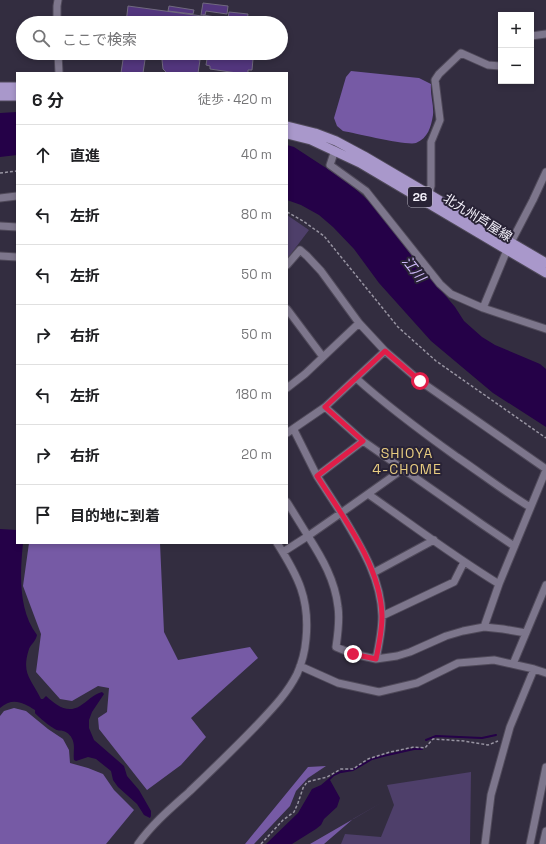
<!DOCTYPE html>
<html lang="ja">
<meta charset="utf-8">
<style>
:root{--surface:#fff;--page:#f6f6f6;--text:#202124;--muted:#757577;--line:#e0e0e0}
body{margin:0;font-family:"Space Grotesk","Noto Sans JP",sans-serif;background:var(--page);color:var(--text)}
.controls{position:absolute;right:12px;top:12px;display:grid;overflow:hidden;border-radius:0px;box-shadow:0 2px 6px #0003}
.controls button{width:36px;height:36px;display:grid;place-items:center;padding:0;border:0;border-bottom:1px solid var(--line);background:var(--surface);color:var(--text);font:20px sans-serif}
.stop{position:absolute;width:12px;height:12px;margin:-9px;border:3px solid #e11d48;border-radius:50%;background:#fff}
.stop.end{background:#e11d48;border-color:#fff;box-shadow:0 1px 4px #0008}
.list{margin:0;padding:0;list-style:none}
h2{display:flex;justify-content:space-between;align-items:center;height:52px;margin:0;padding:0 16px;font-size:17px}
h2 small{font-size:13px;font-weight:400;color:var(--muted)}
.list li{display:grid;grid-template-columns:26px 1fr auto;gap:12px;align-items:center;box-sizing:border-box;height:60px;padding:0 16px;border-top:1px solid var(--line)}
.list b{display:block;font-size:15px;white-space:nowrap}
.list em{font-size:13px;font-style:normal;color:var(--muted)}
.icon{flex:none;width:22px;height:22px;fill:none;stroke:currentColor;stroke-width:2;stroke-linecap:round;stroke-linejoin:round}
.map{position:relative;flex:none;width:546px;height:844px;overflow:hidden}
.search{position:absolute;background:var(--surface);box-shadow:0 2px 6px #0003;left:16px;top:16px;width:272px;height:44px;display:flex;align-items:center;gap:10px;box-sizing:border-box;padding:0 14px;border-radius:22px;color:var(--muted);font-size:15px}
.panel{position:absolute;background:var(--surface);box-shadow:0 2px 6px #0003;left:16px;top:72px;width:272px;height:472px;border-radius:0px}
.map>svg:first-child{display:block}
.green{fill:#4e3f6a}
.forest{fill:#765aa5}
.water{fill:#250148}
.lines{fill:none;stroke-linecap:round;stroke-linejoin:round}
.stream{stroke:#250148;stroke-width:2}
.building{fill:#53367e;stroke:#70697f}
.minor-casing{stroke:#504a5a;stroke-width:9}
.major-casing{stroke:#504a5a;stroke-width:11}
.path{stroke:#9894a2;stroke-width:1.5;stroke-dasharray:3 2;stroke-linecap:butt}
.minor{stroke:#7d768c;stroke-width:7}
.major{stroke:#a998cb;stroke-width:9}
.route{stroke:#e11d48;stroke-width:5}
.labels{text-anchor:middle;stroke-width:4;stroke-linejoin:round;paint-order:stroke}
.shield{fill:#292336;stroke:#b8b5c1;stroke-width:1}
.shield-label{font-size:12px;font-weight:bold;fill:#f6f3fd}
.street-label{font-size:13px;fill:#f6f3fd;stroke:#292336}
.water-label{font-size:14px;font-style:italic;fill:#cfbaf9;stroke:#292336}
.neighbourhood-label{font-size:14px;letter-spacing:1px;fill:#e8cc80;stroke:#292336}
</style>
<div class="map">
<svg width="546" height="844" viewBox="0 0 546 844">
<rect width="100%" height="100%" fill="#332d40"/>
<!-- green -->
<path class="green" d="M287,215L309,230L287,259Z
M471,772L470,844H341L345,834L381,837L394,805L387,785Z"/>
<!-- forest -->
<path class="forest" d="M351,71L419,78L431,84C430,95 434,105 433,115C431,127 428,138 416,143C407,146 355,133 343,131L337,126L334,118L346,77Z
M29,543H160L164,632L178,660L250,647L258,658L191,718L206,737L181,765L147,790L99,729L98,718L107,712L109,688L98,686L72,701L60,699L36,672L41,634L23,586Z
M14,708L26,711L48,729L63,739L69,750L70,763L88,768L103,774L114,790L134,810L106,844H0V716L4,711Z
M326,766L308,778L296,791L290,806L254,844H245L308,767Z
M381,803L353,819L324,844H310Z"/>
<!-- water -->
<path class="water" d="M17,112V155L0,157V113Z
M287,145L294,147L349,183L374,206L408,251L455,307L464,321L482,337L495,345L540,364L546,369V427L493,393L431,341L379,283L354,249L333,227L319,215L301,205L287,200Z
M0,529L17,530V543H23C20,573 18,610 37,635C36,641 31,644 29,649C21,674 31,678 41,699H43L46,696C56,705 67,714 80,706C88,701 92,695 102,692L104,694L92,712L89,720V728L94,740L124,766L127,776L139,790L151,811V816L150,818L144,815L137,804L118,787L113,780L111,771L96,759L88,757L76,761L74,760C73,754 75,747 73,741C72,737 68,732 63,731C61,730 59,731 57,730C53,729 37,716 35,713V710C23,702 12,697 0,708Z
M342,770L343,772L334,776L330,780L340,798L337,807L324,819L321,825L316,829L292,844H266L298,813L312,789L321,785L334,774Z"/>
<g class="lines">
<!-- stream -->
<path class="stream" d="M426,740L436,736L482,738L496,735
M341,772L353,770L372,759L383,756L414,749H422"/>
</g>
<!-- building -->
<path class="building" d="M203,3L228,6L227,14L206,11L205,15H201Z
M128,6L202,16L201,23H126Z
M169,6L194,10L193,14L168,11Z
M229,12L248,14L247,21L259,23H212L208,22V23H202L203,15L228,19Z
M124,53H146L143,73H121Z
M173,53H215L214,54L223,55V53H243L242,58L253,59L252,70H248V73H237L210,69V66L206,65L207,59L195,57L194,59L200,60L198,73H167L163,69L162,60L166,56L172,55Z"/>
<g class="lines">
<!-- minor casing -->
<g class="minor-casing">
<path id="minor" d="M57,23V6L58,0
M531,36L546,34
M58,53L59,73
M335,150L330,165L366,191L440,284L451,294L483,308L546,329
M429,194L431,186V142L440,120L435,80L439,74L461,53L488,65L500,66L501,65
M0,198L17,196
M0,226L17,227
M0,256L17,257
M287,265L300,250L307,256L321,271L359,323L385,351L420,381L546,469
M483,308L507,250L533,200L546,172
M287,309L323,357L305,374L287,388
M323,357L359,323
M356,378C388,407 422,432 457,457C482,474 505,492 530,507
M325,407L363,441L483,525L514,546
M294,430L317,476L363,441
M287,433L325,407L385,351
M317,476L341,513L403,469
M368,494C411,524 453,556 499,584
M283,552L308,536C322,558 335,580 338,607C340,620 338,633 336,647L353,654L376,659C379,645 382,630 382,616C381,577 360,545 341,513L308,536L287,502
M373,573L434,540
M382,616L454,582L464,562
M526,633L503,629L484,627L499,584L546,470
M376,659L397,656L410,652L446,636L463,631L484,627
M513,664L546,585
M300,666L338,683L379,692L417,683L458,663L494,660L534,669L546,673
M138,844C152,824 171,808 189,792C212,770 234,749 256,726C271,710 287,694 297,674C302,663 305,651 306,639C310,599 298,576 277,543
M485,844L491,795L510,727L534,669
M530,844L546,767
M543,844L546,831"/>
</g>
<!-- major casing -->
<g class="major-casing">
<path id="major" d="M0,87H17
M0,96H17
M287,126L315,133L336,141L364,156L546,263
M287,134L311,140L360,163L546,273"/>
</g>
<!-- path -->
<path class="path" d="M0,173L17,171
M287,212L303,221L324,236L398,327L436,361L546,438
M261,844L283,820L294,812L298,803L303,788L307,782L327,777L341,769H353L368,759L390,752L414,747L425,748L433,739L464,741L488,745L498,741"/>
<!-- minor -->
<use href="#minor" class="minor"/>
<!-- major -->
<use href="#major" class="major"/>
</g>
<g class="lines">
<!-- route -->
<path class="route" d="M353,654L376,659C379,645 382,631 382,616C381,566 343,517 317,476L363,441L325,407L385,351L420,381"/>
</g>
<g class="labels">
<!-- shield labels -->
<rect class="shield" x="408" y="187" width="24" height="20" rx="3"/>
<g class="shield-label">
<text x="420" y="201">26</text>
</g>
<!-- street labels -->
<g class="street-label">
<text transform="translate(478 217) rotate(32)" y="5">北九州芦屋線</text>
</g>
<!-- water labels -->
<g class="water-label">
<text transform="translate(414 269) rotate(52)" y="5">江川</text>
</g>
<!-- neighbourhood labels -->
<g class="neighbourhood-label">
<text x="407" y="458">SHIOYA<tspan x="407" dy="16">4-CHOME</tspan></text>
</g>
</g>
</svg>
<div class="controls">
<button>+</button>
<button>−</button>
</div>
<div class="stop" style="left:420px;top:381px"></div>
<div class="stop end" style="left:353px;top:654px"></div>
<div class="search"><svg class="icon" aria-label="search" viewBox="0 0 24 24"><circle cx="10" cy="10" r="6"/><path d="M15 15l6 6"/></svg>ここで検索</div>
<section class="panel">
<h2>6 分<small>徒歩 · 420 m</small></h2>
<ul class="list">
<li><svg class="icon" aria-label="ahead" viewBox="0 0 24 24"><path d="M12 20V5M6 11l6-6 6 6"/></svg><div><b>直進</b></div><em>40 m</em></li>
<li><svg class="icon" aria-label="left" viewBox="0 0 24 24"><path d="M17 20v-9H6M10 6l-5 5 5 5"/></svg><div><b>左折</b></div><em>80 m</em></li>
<li><svg class="icon" aria-label="left" viewBox="0 0 24 24"><path d="M17 20v-9H6M10 6l-5 5 5 5"/></svg><div><b>左折</b></div><em>50 m</em></li>
<li><svg class="icon" aria-label="right" viewBox="0 0 24 24"><path d="M7 20v-9h11M14 6l5 5-5 5"/></svg><div><b>右折</b></div><em>50 m</em></li>
<li><svg class="icon" aria-label="left" viewBox="0 0 24 24"><path d="M17 20v-9H6M10 6l-5 5 5 5"/></svg><div><b>左折</b></div><em>180 m</em></li>
<li><svg class="icon" aria-label="right" viewBox="0 0 24 24"><path d="M7 20v-9h11M14 6l5 5-5 5"/></svg><div><b>右折</b></div><em>20 m</em></li>
<li><svg class="icon" aria-label="arrive" viewBox="0 0 24 24"><path d="M6 21V4h12l-3 4 3 4H6"/></svg><div><b>目的地に到着</b></div></li>
</ul>
</section>
</div>
